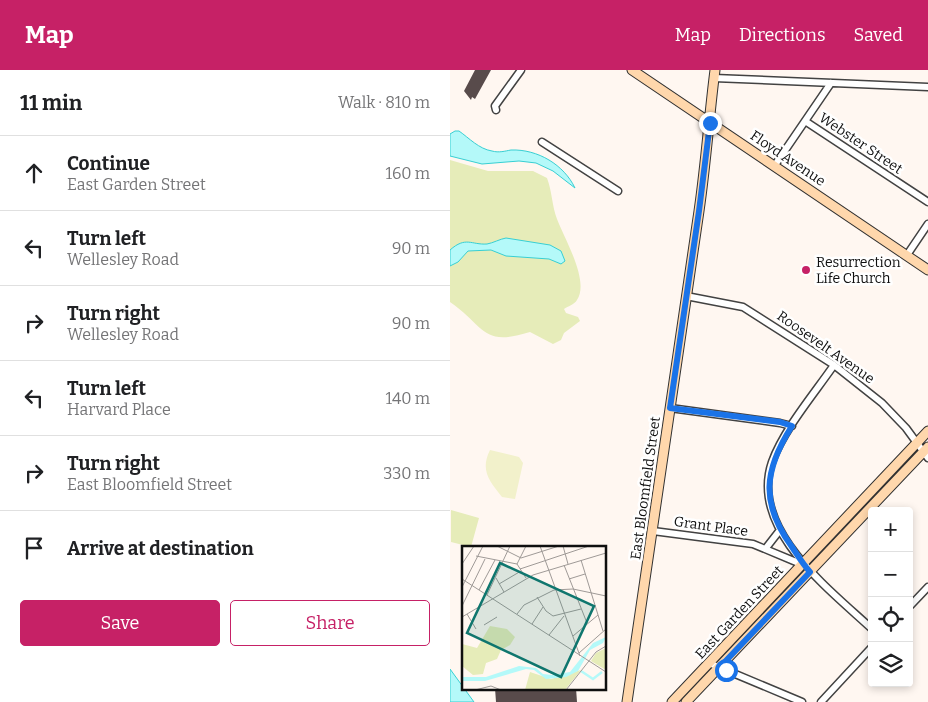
<!DOCTYPE html>
<meta charset="utf-8">
<style>
:root{--surface:#fff;--page:#f6f6f6;--text:#202124;--muted:#757577;--line:#e0e0e0;--accent:#c62166}
body{margin:0;font-family:Bitter,serif;background:var(--page);color:var(--text)}
.controls{position:absolute;right:15px;bottom:15px;display:grid;overflow:hidden;border-radius:5px;box-shadow:0 2px 8px #0003}
.controls button{width:45px;height:45px;display:grid;place-items:center;padding:0;border:0;border-bottom:1px solid var(--line);background:var(--surface);color:var(--text);font:25px sans-serif}
.stop{position:absolute;width:15px;height:15px;margin:-11px;border:4px solid #1a73e8;border-radius:50%;background:#fff}
.stop.end{background:#1a73e8;border-color:#fff;box-shadow:0 1px 5px #0008}
.list{margin:0;padding:0;list-style:none}
h2{display:flex;justify-content:space-between;align-items:center;height:65px;margin:0;padding:0 20px;font-size:21px}
h2 small{font-size:16px;font-weight:400;color:var(--muted)}
.list li{display:grid;grid-template-columns:32px 1fr auto;gap:15px;align-items:center;box-sizing:border-box;height:75px;padding:0 20px;border-top:1px solid var(--line)}
.list b{display:block;font-size:19px;white-space:nowrap}
.list p{margin:0;font-size:16px;white-space:nowrap;color:var(--muted)}
.list em{font-size:16px;font-style:normal;color:var(--muted)}
.actions{display:flex;gap:10px;padding:15px 20px}
.actions a{flex:1;padding:11px 0;border:1px solid var(--accent);border-radius:5px;text-align:center;font-size:18px;color:var(--accent)}
.actions .main{background:var(--accent);color:#fff}
.icon{flex:none;width:28px;height:28px;fill:none;stroke:currentColor;stroke-width:2;stroke-linecap:round;stroke-linejoin:round}
.map{position:relative;flex:none;width:478px;height:632px;overflow:hidden}
header{display:flex;align-items:center;gap:30px;box-sizing:border-box;height:70px;padding:0 25px;background:var(--accent);color:#fff}
header strong{font-size:24px}
nav{display:flex;gap:28px;margin-inline-start:auto;font-size:18px}
main{display:flex}
aside{flex:1;background:var(--surface)}
.map>svg:first-child{display:block}
.green{fill:#e6ecb9}
.pitch{fill:#f2f1cb}
.water{fill:#b4f9f9;stroke:#37cfd3}
.building{fill:#584b4b}
.lines{fill:none;stroke-linecap:round;stroke-linejoin:round}
.street-casing{stroke:#424242;stroke-width:9}
.secondary-casing{stroke:#313131;stroke-width:11}
.street{stroke:#fff;stroke-width:6}
.secondary{stroke:#ffd7ac;stroke-width:9}
.route{stroke:#1a73e8;stroke-width:6}
.poi-dot{fill:#c62166;stroke:#fff;stroke-width:2}
.labels{text-anchor:middle;stroke-width:5;stroke-linejoin:round;paint-order:stroke}
.street-label{font-size:14px;fill:#0f0f0f;stroke:#fff}
.poi-label{font-size:14px;fill:#0f0f0f;stroke:#fff;text-anchor:start}
.inset-river{fill:none;stroke:#b4f9f9;stroke-width:2.5}
.inset-road{fill:none;stroke:#9f9a97;stroke-width:1}
.view{fill:#0f766e;fill-opacity:0.15;stroke:#0f766e;stroke-width:2.5}
.inset-edge{fill:none;stroke:#0f0f0f;stroke-width:2.5}
</style>
<header>
<strong>Map</strong>
<nav><a>Map</a><a>Directions</a><a>Saved</a></nav>
</header>
<main>
<aside>
<h2>11 min<small>Walk · 810 m</small></h2>
<ul class="list">
<li><svg class="icon" aria-label="ahead" viewBox="0 0 24 24"><path d="M12 20V5M6 11l6-6 6 6"/></svg><div><b>Continue</b><p>East Garden Street</p></div><em>160 m</em></li>
<li><svg class="icon" aria-label="left" viewBox="0 0 24 24"><path d="M17 20v-9H6M10 6l-5 5 5 5"/></svg><div><b>Turn left</b><p>Wellesley Road</p></div><em>90 m</em></li>
<li><svg class="icon" aria-label="right" viewBox="0 0 24 24"><path d="M7 20v-9h11M14 6l5 5-5 5"/></svg><div><b>Turn right</b><p>Wellesley Road</p></div><em>90 m</em></li>
<li><svg class="icon" aria-label="left" viewBox="0 0 24 24"><path d="M17 20v-9H6M10 6l-5 5 5 5"/></svg><div><b>Turn left</b><p>Harvard Place</p></div><em>140 m</em></li>
<li><svg class="icon" aria-label="right" viewBox="0 0 24 24"><path d="M7 20v-9h11M14 6l5 5-5 5"/></svg><div><b>Turn right</b><p>East Bloomfield Street</p></div><em>330 m</em></li>
<li><svg class="icon" aria-label="arrive" viewBox="0 0 24 24"><path d="M6 21V4h12l-3 4 3 4H6"/></svg><div><b>Arrive at destination</b></div></li>
</ul>
<div class="actions"><a class="main">Save</a><a>Share</a></div>
</aside>
<div class="map">
<svg width="478" height="632" viewBox="0 0 478 632">
<rect width="100%" height="100%" fill="#fff7f1"/>
<!-- green -->
<path class="green" d="M0,90L38,101H83L97,108C102,121 102,136 107,149C114,168 140,211 127,230C124,235 118,236 114,239L116,243L128,247L130,251L114,263L111,270L103,274L80,262C31,277 36,257 0,232Z
M1,440L29,448L21,477L1,472Z"/>
<!-- pitch -->
<path class="pitch" d="M40,380L69,387L73,393L65,429L52,427C39,411 30,400 40,380Z"/>
<!-- water -->
<path class="water" d="M5,61H9C19,68 29,79 42,81C49,83 55,81 61,80C88,79 114,95 125,118L103,101L86,93L69,91L32,94L0,86V64Z
M56,168L100,175L111,181L115,191L111,194L99,189L56,186L41,180L18,181L8,192L0,196V180C16,166 21,175 37,174C43,173 50,169 56,168Z
M0,599L24,632H0Z"/>
<!-- building -->
<path class="building" d="M25,0H41L25,29L22,27L21,30L14,21Z
M45,618H126L127,632H46Z"/>
<g class="lines">
<!-- street casing -->
<g class="street-casing">
<path id="street" d="M264,8L478,17
M46,40L45,36L71,0
M355,51L478,132
M92,72L168,121
M325,95L381,13
M457,185L478,154
M236,226L293,237L384,295L432,333L456,358L478,388
M384,295C364,324 334,359 322,392C299,459 379,519 422,559
M220,338L330,353L342,356
M203,461L303,474L351,494
M316,478L330,460
M459,537L478,517
M259,593L352,632
M371,632L422,577"/>
</g>
<!-- secondary casing -->
<g class="secondary-casing">
<path id="secondary" d="M182,0L478,200
M177,632L249,141C256,93 259,47 265,0
M222,632L478,361
M236,632L478,377"/>
</g>
<!-- street -->
<use href="#street" class="street"/>
<!-- secondary -->
<use href="#secondary" class="secondary"/>
</g>
<g class="lines">
<!-- route -->
<path class="route" d="M260,53L249,141L220,338L330,352L342,356C314,400 310,433 342,477C348,486 353,494 360,502L270,597L276,600"/>
</g>
<!-- markers -->
<circle class="poi-dot" cx="356" cy="200" r="5"/>
<g class="labels">
<!-- street labels -->
<g class="street-label">
<text transform="translate(411 73) rotate(34)" y="5">Webster Street</text>
<text transform="translate(338 88) rotate(34)" y="5">Floyd Avenue</text>
<text transform="translate(376 277) rotate(35)" y="5">Roosevelt Avenue</text>
<text transform="translate(195 418) rotate(-82)" y="5">East Bloomfield Street</text>
<text transform="translate(261 456) rotate(8)" y="5">Grant Place</text>
<text transform="translate(289 542) rotate(-47)" y="5">East Garden Street</text>
</g>
<!-- poi labels -->
<g class="poi-label">
<text x="366" y="197">Resurrection<tspan x="366" dy="16">Life Church</tspan></text>
</g>
</g>
<!-- overview -->
<g transform="translate(12 476)">
<rect width="144" height="144" fill="#fff7f1"/>
<path d="M28,80L45,83L53,91L48,99L39,104L35,113L24,117L21,128L11,129L0,120V98L15,102ZM144,102V124L129,115L134,107ZM119,124L103,144H63L68,126L89,133Z" fill="#e6ecb9"/>
<path d="M144,91L141,97L128,104L116,125L104,131L84,133L72,124L64,123L23,135H0V131H24L57,120L74,122L81,128L90,129L108,126L131,97Z" fill="#b4f9f9"/>
<path class="inset-river" d="M119,125L131,133L140,126"/>
<path class="inset-road" d="M35,0L59,12L97,0M78,0L118,110M101,0L106,18M14,10L55,18L64,32M119,14L141,85M0,18L12,0M55,18L64,0M102,19L125,77M58,23L127,0M34,32L42,46M0,33L144,126M107,33L123,28M37,38L59,25M0,41L21,0M17,44L33,14M25,49L48,0M75,51L84,65L91,70L119,63M0,60L23,13M5,68L14,83M55,68L62,59L92,44L111,43L144,50M0,71L71,29L144,7M70,78L81,61M22,79L35,71M87,89L102,70M111,90L136,69M117,107L144,83M13,144L29,140L39,144M104,144L134,106L144,100"/>
<path class="view" d="M38,17L132,60L99,131L5,87Z"/>
<rect width="144" height="144" class="inset-edge"/>
</g>
</svg>
<div class="controls">
<button>+</button>
<button>−</button>
<button><svg class="icon" aria-label="locate" viewBox="0 0 24 24"><circle cx="12" cy="12" r="6"/><path d="M12 2v4M12 18v4M2 12h4M18 12h4"/></svg></button>
<button><svg class="icon" aria-label="layers" viewBox="0 0 24 24"><path d="M12 4l9 5-9 5-9-5zM3 14l9 5 9-5"/></svg></button>
</div>
<div class="stop" style="left:276px;top:600px"></div>
<div class="stop end" style="left:260px;top:53px"></div>
</div>
</main>
